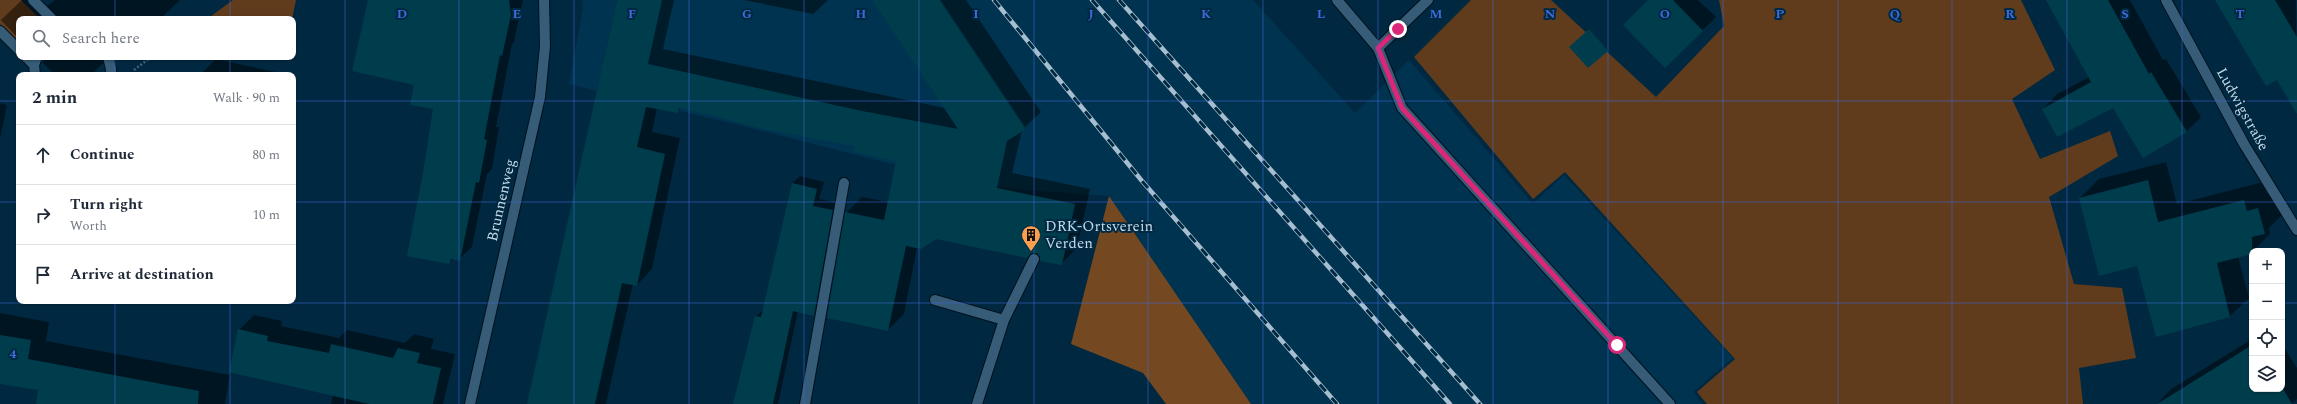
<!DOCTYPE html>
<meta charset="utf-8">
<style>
:root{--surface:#fff;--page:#f6f6f7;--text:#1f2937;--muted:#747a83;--line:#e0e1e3}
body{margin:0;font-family:Spectral,serif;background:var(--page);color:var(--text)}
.controls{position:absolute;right:12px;bottom:12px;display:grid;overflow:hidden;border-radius:8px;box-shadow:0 1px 3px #0004}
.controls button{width:36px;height:36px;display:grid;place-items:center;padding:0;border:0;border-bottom:1px solid var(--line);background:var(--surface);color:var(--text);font:20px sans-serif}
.stop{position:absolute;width:12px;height:12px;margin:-9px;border:3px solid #db2777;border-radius:50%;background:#fff}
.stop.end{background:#db2777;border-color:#fff;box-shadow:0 1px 4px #0008}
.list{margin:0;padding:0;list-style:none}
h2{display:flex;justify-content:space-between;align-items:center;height:52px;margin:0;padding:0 16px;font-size:17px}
h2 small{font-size:13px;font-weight:400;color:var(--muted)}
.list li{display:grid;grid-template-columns:26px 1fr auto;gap:12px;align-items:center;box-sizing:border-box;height:60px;padding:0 16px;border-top:1px solid var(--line)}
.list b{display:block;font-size:15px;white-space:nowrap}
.list p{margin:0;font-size:13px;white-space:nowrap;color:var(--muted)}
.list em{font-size:13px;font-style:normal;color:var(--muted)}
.icon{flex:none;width:22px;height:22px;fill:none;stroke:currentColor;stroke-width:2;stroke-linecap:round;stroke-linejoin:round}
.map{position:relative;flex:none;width:2297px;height:404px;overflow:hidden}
.search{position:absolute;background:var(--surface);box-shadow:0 1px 3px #0004;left:16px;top:16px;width:280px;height:44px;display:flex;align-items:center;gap:10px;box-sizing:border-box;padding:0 14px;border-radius:8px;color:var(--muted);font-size:15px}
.panel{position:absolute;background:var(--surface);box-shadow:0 1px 3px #0004;left:16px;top:72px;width:280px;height:232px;border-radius:8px}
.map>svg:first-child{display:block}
.built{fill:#00334f}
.green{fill:#603c1c}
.forest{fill:#744821}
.shadow{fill:#0007}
.building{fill:#003d4c}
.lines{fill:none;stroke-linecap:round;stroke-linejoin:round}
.service-casing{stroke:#01111d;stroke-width:12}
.minor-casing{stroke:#01111d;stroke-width:12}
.path{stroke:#416378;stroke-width:2.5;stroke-dasharray:2 2;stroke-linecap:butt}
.service{stroke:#365c77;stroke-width:10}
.minor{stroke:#365c77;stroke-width:10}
.rail-casing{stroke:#a6becf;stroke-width:4.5}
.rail{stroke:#002941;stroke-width:3;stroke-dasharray:9;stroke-linecap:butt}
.route{stroke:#db2777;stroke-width:5}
.grid{fill:none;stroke:#3e6adb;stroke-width:1;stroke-opacity:0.55}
.labels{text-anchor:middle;stroke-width:4;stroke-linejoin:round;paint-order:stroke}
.street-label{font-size:15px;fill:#c4d9e8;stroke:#002941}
.poi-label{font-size:15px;fill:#c4d9e8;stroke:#002941;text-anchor:start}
.grid-label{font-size:13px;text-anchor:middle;font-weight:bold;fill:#3e6adb;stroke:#002941;stroke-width:4;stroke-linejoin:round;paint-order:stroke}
</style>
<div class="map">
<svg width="2297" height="404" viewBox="0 0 2297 404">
<rect width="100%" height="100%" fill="#002941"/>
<!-- built -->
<path class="built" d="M582,0H1253L1355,113L1409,60L1533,204L1564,175L1733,358L1693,392L1702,404H1251L1109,196L1011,189L900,166L739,125L569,84L583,8Z"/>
<!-- green -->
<path class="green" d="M0,0H21L40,19H19V43L0,24Z
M233,0H296L292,19H207Z
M1471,0H1551L1656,97L1724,26L1719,0H2021L2055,70L2012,99L2040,159L2110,131L2118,156L2049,197L2074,284L2122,288L2136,358L2079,368L2083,404H1707L1697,392L1735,359L1565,172L1533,199L1414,57Z"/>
<!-- forest -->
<path class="forest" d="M1109,196L1251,404H1166L1143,373L1071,344Z"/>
<!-- shadow -->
<path class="shadow" d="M22,0H41L47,6L55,0H180L160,19H19V39L1,20Z
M369,0H523L514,42L512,44L496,127H499L492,169L487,174L472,247L459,259L454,258L449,263L424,173L434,108L415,84Z
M617,0H674L663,49L945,108L873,0H966L1041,112L1022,130L1012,173L1090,189L1077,248L1061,264L1037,252L935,238L917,248L904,314L888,330L846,213L862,197L888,202L897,160L855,145L681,108L677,112L657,108L652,132L680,138L652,269L637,285L633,284L606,404H528Z
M744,0H828L813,14Z
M1649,0H1698L1716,17L1665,67Z
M2047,0H2130L2163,60L2166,59L2201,117L2187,131L2143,157L2114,107L2043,109L2057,94L2089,77Z
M2216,0H2296L2297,112L2277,78Z
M44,57H109L91,75H55L43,63Z
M216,59L285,74V75H200Z
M0,103L7,105L0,139Z
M2166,162L2177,204L2263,182L2266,193L2277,190L2283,214L2269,228L2270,234L2252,252L2238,256L2249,298L2230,316L2138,265L2080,198L2099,179Z
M800,176L824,182L819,199L839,203L821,307L814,315L798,311L778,404H734L756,316L764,309L792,183Z
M0,313L49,322L46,341L230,375L225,404H37L40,390L0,383Z
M254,315L282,321L281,326L339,338L347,330L405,343L414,334L434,339L431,349L455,354L443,404H331L333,395L239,330Z
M2252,339V389H2282V344L2297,368V399L2292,404H2157L2171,389Z"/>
<!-- building -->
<path class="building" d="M368,0H509L511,15L502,56L500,55L484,139L487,140L479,183L476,182L460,261L451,259L449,264L407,256L423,173L433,109L410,105L414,85L352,71Z
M617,0H662L648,64L862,111L958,129L872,0H940L1026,129L1007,141L997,188L1075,204L1062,265L1040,261V256L1036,253H1031L1027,258L936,239L921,249L906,246L888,331L827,318L845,212L884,220L896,161L854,152V146L763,129L711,115L679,108L678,113L646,107L637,147L665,154L637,286L622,283L595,404H527Z
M1648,0H1673L1703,31L1665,68L1623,25Z
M2046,0H2108L2149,74L2151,72L2187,132L2143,158L2113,108L2057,137L2042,109L2091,82Z
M2215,0H2275L2297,37V114L2277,80L2266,86Z
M1589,29L1608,51L1588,68L1569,47Z
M2148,180L2158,222L2244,200L2247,211L2258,208L2265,234L2252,237V254L2217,263L2230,317L2156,337L2137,266L2099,276L2079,198Z
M792,183L817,189L813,206L833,210L814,316L793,311L773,404H733L755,316L761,317Z
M238,329L268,336L267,341L329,353L331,344L393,358L398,348L420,353L417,363L441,368L433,404H369L229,372Z
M0,335L31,340L28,359L199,391L198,404H36L38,390L0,384Z
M2252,345V389L2282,387L2292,404H2157Z"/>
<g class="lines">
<!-- service casing -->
<g class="service-casing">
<path id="service" d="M33,0L52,19
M1337,0L1378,48L1402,108L1670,404
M0,31L19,50
M26,57L34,65
M108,57L111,69V75
M35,75L34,65L37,57
M935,300L1004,320L977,404
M1004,320L1034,259
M805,404L844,183"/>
</g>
<!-- minor casing -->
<g class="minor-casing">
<path id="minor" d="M2166,0L2244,144L2297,230
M1378,48L1428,0
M470,404L540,97L545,46L544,0"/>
</g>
<!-- path -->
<path class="path" d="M199,19H212
M134,70L151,57"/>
<!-- service -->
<use href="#service" class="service"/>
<!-- minor -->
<use href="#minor" class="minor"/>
<!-- rail casing -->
<g class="rail-casing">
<path id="rail" d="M994,0L1142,181L1337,404
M1092,0L1450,404
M1119,0L1480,404"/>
</g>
<!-- rail -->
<use href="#rail" class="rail"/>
</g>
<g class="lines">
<!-- route -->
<path class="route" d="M1398,29L1378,48L1402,108L1617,345"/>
</g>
<!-- grid -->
<path class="grid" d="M115,0V19M230,0V19M345,0V404M459,0V404M574,0V404M689,0V404M804,0V404M919,0V404M1034,0V404M1148,0V404M1263,0V404M1378,0V404M1493,0V404M1608,0V404M1723,0V404M1838,0V404M1952,0V404M2067,0V404M2182,0V404M115,57V75M230,57V75M0,101H19M293,101H2297M0,202H19M293,202H2297M115,301V404M230,301V404M0,303H2252M2282,303H2297"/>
<!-- icons -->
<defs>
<g id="building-pin" transform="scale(1)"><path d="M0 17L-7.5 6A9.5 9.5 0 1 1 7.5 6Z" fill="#fa9f4e" stroke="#002941"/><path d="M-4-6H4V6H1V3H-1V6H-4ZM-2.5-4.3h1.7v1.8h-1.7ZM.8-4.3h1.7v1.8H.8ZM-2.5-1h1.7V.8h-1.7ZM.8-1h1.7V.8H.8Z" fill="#111"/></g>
</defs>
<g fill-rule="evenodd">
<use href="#building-pin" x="1031" y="235"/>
</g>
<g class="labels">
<!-- street labels -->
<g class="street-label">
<text transform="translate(2243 109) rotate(61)" y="5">Ludwigstraße</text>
<text transform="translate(501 200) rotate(-77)" y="5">Brunnenweg</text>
</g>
<!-- poi labels -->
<g class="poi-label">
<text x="1045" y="231">DRK-Ortsverein<tspan x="1045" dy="17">Verden</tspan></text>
</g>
</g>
<g class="grid-label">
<text x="402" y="18">D</text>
<text x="517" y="18">E</text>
<text x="632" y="18">F</text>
<text x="747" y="18">G</text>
<text x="861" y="18">H</text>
<text x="976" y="18">I</text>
<text x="1091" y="18">J</text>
<text x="1206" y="18">K</text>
<text x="1321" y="18">L</text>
<text x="1436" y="18">M</text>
<text x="1550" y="18">N</text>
<text x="1665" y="18">O</text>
<text x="1780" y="18">P</text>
<text x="1895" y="18">Q</text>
<text x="2010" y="18">R</text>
<text x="2125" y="18">S</text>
<text x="2240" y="18">T</text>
<text x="13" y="358">4</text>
</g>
</svg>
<div class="controls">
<button>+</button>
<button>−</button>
<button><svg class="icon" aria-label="locate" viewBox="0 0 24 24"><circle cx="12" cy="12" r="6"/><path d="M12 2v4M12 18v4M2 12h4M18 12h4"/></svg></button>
<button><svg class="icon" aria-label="layers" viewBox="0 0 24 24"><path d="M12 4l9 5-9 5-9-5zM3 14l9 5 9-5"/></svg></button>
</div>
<div class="stop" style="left:1617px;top:345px"></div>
<div class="stop end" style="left:1398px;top:29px"></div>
<div class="search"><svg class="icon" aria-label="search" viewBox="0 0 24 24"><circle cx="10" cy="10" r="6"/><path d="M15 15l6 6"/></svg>Search here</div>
<section class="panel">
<h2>2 min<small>Walk · 90 m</small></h2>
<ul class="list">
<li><svg class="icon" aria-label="ahead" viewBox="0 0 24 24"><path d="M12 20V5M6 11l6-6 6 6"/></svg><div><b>Continue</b></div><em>80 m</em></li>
<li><svg class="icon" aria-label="right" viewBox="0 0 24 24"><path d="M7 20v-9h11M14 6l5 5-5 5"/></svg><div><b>Turn right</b><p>Worth</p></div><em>10 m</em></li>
<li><svg class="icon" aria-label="arrive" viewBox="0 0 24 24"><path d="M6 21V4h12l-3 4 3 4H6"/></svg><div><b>Arrive at destination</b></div></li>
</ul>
</section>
</div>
